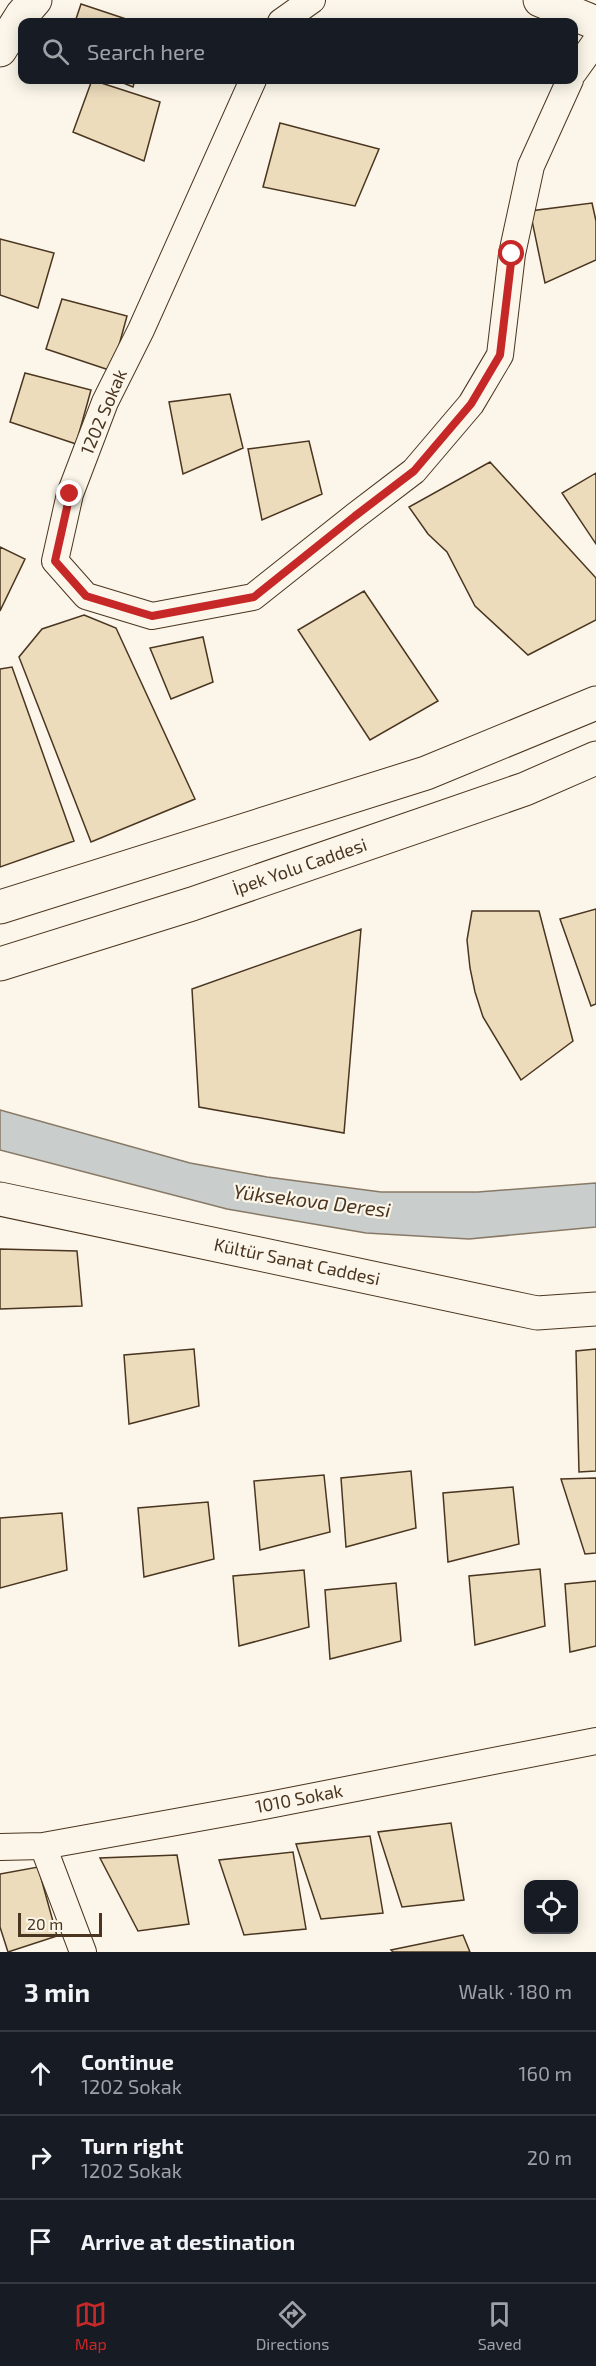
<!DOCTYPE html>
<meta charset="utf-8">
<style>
:root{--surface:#171b24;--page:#20242c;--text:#f1f3f6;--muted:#9ea1a6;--line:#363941;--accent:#c62828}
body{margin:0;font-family:"Exo 2",sans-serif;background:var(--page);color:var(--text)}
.controls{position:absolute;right:18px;bottom:18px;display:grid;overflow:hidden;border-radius:12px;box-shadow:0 3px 15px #0003}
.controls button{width:54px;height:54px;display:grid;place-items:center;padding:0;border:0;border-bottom:2px solid var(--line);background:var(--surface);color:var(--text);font:30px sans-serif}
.scale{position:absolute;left:18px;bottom:15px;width:84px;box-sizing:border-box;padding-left:6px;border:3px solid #4a3520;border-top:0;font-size:16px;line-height:21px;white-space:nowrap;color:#4a3520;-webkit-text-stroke:4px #fbf6e9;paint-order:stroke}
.stop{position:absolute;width:18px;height:18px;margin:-14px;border:4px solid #c62828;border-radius:50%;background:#fff}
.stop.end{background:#c62828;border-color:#fff;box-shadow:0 2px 6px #0008}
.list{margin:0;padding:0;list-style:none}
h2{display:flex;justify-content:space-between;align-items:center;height:78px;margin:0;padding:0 24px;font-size:26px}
h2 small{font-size:20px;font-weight:400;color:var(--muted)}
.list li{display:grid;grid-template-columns:39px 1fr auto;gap:18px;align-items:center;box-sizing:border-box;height:84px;padding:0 24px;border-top:2px solid var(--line)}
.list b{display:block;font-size:22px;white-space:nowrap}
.list p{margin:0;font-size:20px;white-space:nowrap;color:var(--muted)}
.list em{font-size:20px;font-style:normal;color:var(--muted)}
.icon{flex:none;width:33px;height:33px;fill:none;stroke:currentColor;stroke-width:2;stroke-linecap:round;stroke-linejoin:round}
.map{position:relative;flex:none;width:596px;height:1952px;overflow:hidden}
.search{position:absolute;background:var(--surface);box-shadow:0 3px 15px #0003;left:18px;right:18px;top:18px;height:66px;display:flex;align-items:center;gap:15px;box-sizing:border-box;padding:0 21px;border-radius:12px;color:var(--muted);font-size:22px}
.sheet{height:330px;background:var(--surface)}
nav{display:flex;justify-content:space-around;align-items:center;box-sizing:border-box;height:84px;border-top:2px solid var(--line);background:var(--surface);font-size:16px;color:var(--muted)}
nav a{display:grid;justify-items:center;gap:3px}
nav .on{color:var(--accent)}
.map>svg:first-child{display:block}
.water{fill:#c9cecd;stroke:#887966;stroke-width:1.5}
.building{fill:#ecdcbc;stroke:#4a3520;stroke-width:1.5}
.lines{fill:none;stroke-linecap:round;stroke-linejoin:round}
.street-casing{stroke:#4a3520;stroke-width:28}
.secondary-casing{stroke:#4a3520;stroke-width:35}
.highway-casing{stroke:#4a3520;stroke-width:35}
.street{stroke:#fbf6e9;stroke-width:26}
.secondary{stroke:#fbf6e9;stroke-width:33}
.highway{stroke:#fbf6e9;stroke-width:33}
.route{stroke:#c62828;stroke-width:8}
.labels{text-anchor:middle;stroke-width:4.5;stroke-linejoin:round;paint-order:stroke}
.street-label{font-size:18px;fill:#4a3520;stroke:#fbf6e9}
.water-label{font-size:20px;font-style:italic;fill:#4a3520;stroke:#fbf6e9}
</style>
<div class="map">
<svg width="596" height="1952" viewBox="0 0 596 1952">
<rect width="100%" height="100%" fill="#fbf6e9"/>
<!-- water -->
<path class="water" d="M0,1110L190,1163L267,1177L381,1192H478L596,1183V1227L469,1239L366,1233L227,1209L0,1150Z"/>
<!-- building -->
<path class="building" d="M81,4L135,22H75Z
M92,80L160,102L144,161L73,132Z
M116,80H135L133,87Z
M280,123L379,149L355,206L263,187Z
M592,203L596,221V260L545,283L530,211Z
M0,239L54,253L38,308L0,295Z
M62,299L127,316L112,371L46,349Z
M25,373L91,390L76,444L10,422Z
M230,394L243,448L183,474L169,402Z
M309,441L322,494L262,520L248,449Z
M490,462L596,578V620L528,655L475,606L447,552L428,534L409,507Z
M596,473V544L562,493Z
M0,547L25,559L0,611Z
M364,591L438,701L370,740L298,630Z
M84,615L116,628L195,799L91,842L19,657L42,629Z
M203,637L213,682L171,699L150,648Z
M12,667L74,841L0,867V669Z
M596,909V1004L591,1006L560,919Z
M472,911H539L573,1041L521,1080L483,1017L475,992L470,968L467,940Z
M361,929L344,1133L199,1107L192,989Z
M0,1249L77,1251L82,1306L0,1309Z
M194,1349L199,1406L129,1424L124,1355Z
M596,1349V1471L579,1472L576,1351Z
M411,1471L416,1528L346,1547L341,1478Z
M324,1475L330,1532L260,1550L254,1481Z
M596,1478V1553L585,1554L561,1479Z
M513,1487L519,1544L448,1562L443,1493Z
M208,1502L214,1559L144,1577L138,1508Z
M62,1513L67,1570L0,1588V1518Z
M540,1569L545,1626L475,1645L469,1576Z
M304,1570L309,1627L239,1646L233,1576Z
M596,1581V1646L570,1652L565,1584Z
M396,1583L401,1641L330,1659L325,1590Z
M451,1823L464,1900L402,1907L378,1832Z
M370,1836L383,1913L321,1919L296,1844Z
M293,1852L306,1929L244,1935L219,1860Z
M177,1855L189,1924L138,1931L100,1858Z
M38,1867L57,1936L8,1952L0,1927V1874Z
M463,1935L470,1952H393L391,1950Z"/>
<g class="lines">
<!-- street casing -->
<g class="street-casing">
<path id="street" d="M281,22L312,0
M574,72L596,41
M253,80L141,330L105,402L70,494L55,561L86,596L152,616L253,597L355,516L414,471L471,404L500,355L512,254L531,166L570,80
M43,1846L83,1952
M0,1847L43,1846L264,1806L596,1741"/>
</g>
<!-- secondary casing -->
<g class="secondary-casing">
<path id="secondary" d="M540,0L596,23
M0,50L22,15L35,0
M0,1199L537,1313L596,1309"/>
</g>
<!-- highway casing -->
<g class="highway-casing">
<path id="highway" d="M0,907L426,773L596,703
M0,964L192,904L525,789L596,758"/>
</g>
<!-- street -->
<use href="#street" class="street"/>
<!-- secondary -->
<use href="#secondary" class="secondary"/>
<!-- highway -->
<use href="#highway" class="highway"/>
</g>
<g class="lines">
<!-- route -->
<path class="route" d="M70,494L55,561L86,596L152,616L254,597L355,516L414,471L471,404L500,355L512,254"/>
</g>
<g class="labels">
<!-- street labels -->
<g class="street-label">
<text transform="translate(104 412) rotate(-67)" y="6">1202 Sokak</text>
<text transform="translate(300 867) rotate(-19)" y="6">İpek Yolu Caddesi</text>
<text transform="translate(297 1262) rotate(12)" y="6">Kültür Sanat Caddesi</text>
<text transform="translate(299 1799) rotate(-11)" y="6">1010 Sokak</text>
</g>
<!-- water labels -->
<g class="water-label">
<text transform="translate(312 1201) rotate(7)" y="7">Yüksekova Deresi</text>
</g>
</g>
</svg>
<div class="controls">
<button><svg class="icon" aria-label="locate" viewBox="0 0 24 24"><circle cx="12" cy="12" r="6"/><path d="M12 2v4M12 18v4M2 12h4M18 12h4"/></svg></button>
</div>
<div class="scale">20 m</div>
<div class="stop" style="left:512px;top:254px"></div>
<div class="stop end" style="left:70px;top:494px"></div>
<div class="search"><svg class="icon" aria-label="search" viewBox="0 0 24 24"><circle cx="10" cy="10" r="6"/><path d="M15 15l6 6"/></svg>Search here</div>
</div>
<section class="sheet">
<h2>3 min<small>Walk · 180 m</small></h2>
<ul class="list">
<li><svg class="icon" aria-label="ahead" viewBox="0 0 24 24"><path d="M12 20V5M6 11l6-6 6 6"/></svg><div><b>Continue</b><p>1202 Sokak</p></div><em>160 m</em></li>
<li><svg class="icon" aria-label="right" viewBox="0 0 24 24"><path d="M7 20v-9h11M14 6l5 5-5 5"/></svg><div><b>Turn right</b><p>1202 Sokak</p></div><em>20 m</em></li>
<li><svg class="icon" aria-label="arrive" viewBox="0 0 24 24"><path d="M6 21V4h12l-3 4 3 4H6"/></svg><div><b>Arrive at destination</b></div></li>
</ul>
</section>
<nav>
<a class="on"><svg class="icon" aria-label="map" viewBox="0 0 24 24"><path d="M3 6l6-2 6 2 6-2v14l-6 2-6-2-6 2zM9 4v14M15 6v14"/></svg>Map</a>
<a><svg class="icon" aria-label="directions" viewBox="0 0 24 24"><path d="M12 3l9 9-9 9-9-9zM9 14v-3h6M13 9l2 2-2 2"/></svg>Directions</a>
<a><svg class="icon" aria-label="saved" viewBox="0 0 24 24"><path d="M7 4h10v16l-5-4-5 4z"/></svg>Saved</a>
</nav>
